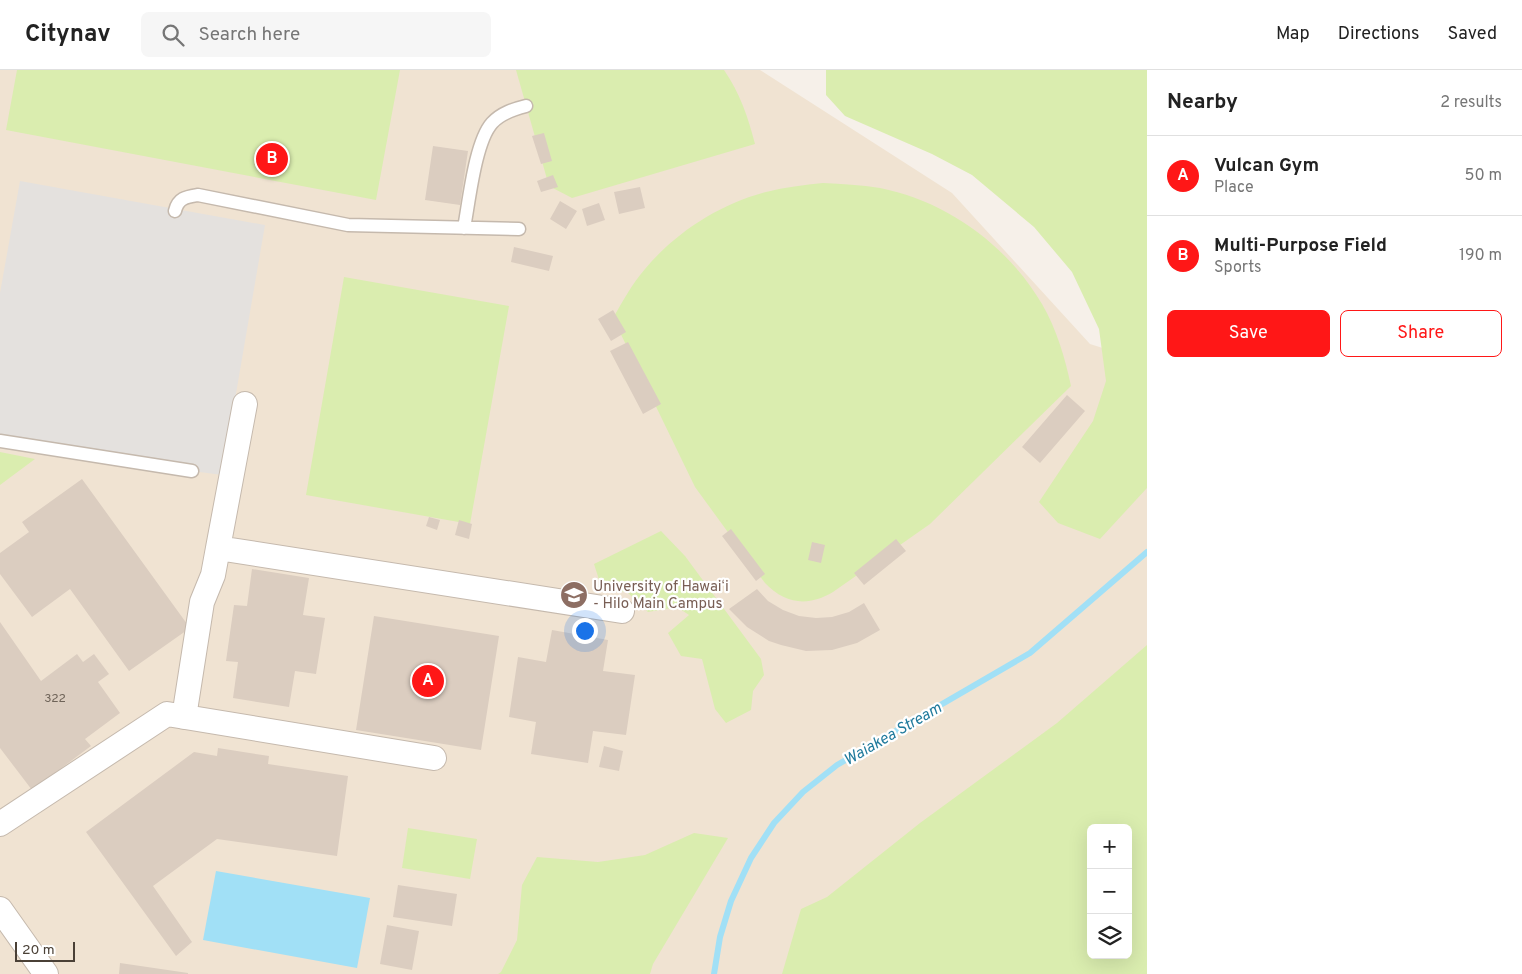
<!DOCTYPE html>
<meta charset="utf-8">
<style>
:root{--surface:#fff;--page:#f6f6f6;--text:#222;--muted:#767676;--line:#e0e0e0;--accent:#ff1717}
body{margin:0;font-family:Overpass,sans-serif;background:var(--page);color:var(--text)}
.controls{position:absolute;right:15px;bottom:15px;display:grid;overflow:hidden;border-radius:8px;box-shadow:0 5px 20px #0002}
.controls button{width:45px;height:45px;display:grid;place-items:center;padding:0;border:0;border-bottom:1px solid var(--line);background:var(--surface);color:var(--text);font:25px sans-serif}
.scale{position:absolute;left:15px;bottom:12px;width:60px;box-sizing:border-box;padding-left:5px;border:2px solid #4a4036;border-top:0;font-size:14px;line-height:18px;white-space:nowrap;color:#4a4036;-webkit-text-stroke:4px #fff;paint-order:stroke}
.you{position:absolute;left:584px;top:560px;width:18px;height:18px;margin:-12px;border:4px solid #fff;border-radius:50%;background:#1a73e8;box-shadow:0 0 0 8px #1a73e833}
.badge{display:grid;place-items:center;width:32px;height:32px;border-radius:50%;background:var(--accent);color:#fff;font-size:16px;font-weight:700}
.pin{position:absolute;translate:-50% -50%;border:2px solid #fff;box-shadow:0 1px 5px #0006}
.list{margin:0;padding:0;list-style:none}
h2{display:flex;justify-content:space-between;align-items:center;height:65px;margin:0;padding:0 20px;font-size:21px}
h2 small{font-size:16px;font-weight:400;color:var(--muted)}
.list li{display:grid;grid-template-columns:32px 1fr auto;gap:15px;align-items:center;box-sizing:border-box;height:80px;padding:0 20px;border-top:1px solid var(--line)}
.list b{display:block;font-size:19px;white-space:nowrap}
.list p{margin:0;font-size:16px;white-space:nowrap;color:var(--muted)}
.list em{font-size:16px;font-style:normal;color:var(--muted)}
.actions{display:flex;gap:10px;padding:15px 20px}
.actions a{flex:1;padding:11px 0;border:1px solid var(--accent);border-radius:8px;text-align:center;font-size:18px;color:var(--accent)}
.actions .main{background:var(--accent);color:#fff}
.icon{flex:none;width:28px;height:28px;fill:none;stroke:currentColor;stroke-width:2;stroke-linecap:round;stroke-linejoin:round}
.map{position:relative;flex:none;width:1147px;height:904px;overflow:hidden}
header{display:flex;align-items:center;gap:30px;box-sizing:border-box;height:70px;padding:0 25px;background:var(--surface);border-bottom:1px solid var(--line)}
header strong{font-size:24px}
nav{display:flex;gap:28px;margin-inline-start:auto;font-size:18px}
.search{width:350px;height:45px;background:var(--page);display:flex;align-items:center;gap:12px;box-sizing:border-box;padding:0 18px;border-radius:8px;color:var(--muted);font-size:19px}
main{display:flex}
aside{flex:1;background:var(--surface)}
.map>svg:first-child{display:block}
.education{fill:#f0e3d2;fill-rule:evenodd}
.green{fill:#daedaf;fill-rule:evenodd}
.parking{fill:#e4e1de}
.water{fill:#a1e0f6}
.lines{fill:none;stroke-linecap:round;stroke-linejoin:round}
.stream{stroke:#a1e0f6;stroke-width:6}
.building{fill:#dbcdc0}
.lane-casing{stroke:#c5b9ad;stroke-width:15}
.street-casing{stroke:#c5b9ad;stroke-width:26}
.lane{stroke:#fff;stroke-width:12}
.street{stroke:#fff;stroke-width:24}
.labels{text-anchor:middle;stroke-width:4.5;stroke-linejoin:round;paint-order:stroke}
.number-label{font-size:12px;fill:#6e6358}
.education-label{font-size:15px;fill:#785e54;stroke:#fff;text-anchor:start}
.water-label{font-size:16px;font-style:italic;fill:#217b9d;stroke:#fff}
</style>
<header>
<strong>Citynav</strong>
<div class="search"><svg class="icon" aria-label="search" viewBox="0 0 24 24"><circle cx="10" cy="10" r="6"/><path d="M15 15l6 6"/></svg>Search here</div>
<nav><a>Map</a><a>Directions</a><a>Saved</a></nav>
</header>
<main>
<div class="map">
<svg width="1147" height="904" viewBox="0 0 1147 904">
<rect width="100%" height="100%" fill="#f6f0e9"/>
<!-- education -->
<path class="education" d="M0,0H760L952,123L1090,274L1147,292V904H0ZM1091,758H1128V885H1091Z"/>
<!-- green -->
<path class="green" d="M17,0H400L376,130L6,60Z
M516,0H724C740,23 748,47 755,74L572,128L549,116Z
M826,0H1147V418L1100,469L1058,453L1039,432L1093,351L1106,311L1099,259L1072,202L1034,157L972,105L932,84L845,46L826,25Z
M823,113C842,114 861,115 880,118C947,131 1008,176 1042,234C1057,260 1065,288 1071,316L930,454L833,522C808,537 785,534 765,513L695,417L613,248C623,231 632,214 645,199C676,162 720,134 766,122C785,117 804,115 823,113Z
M344,207L509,236L470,454L306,425Z
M0,382L35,389L0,415Z
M661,461L685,486L761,589L764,605L753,621L751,640L726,653L715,639L702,589L681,586L668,563L689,545L677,537L648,542L627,522L602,519L594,494Z
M1147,575V904H782L801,839L827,827L920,753L1057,653ZM1091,758H1128V885H1091Z
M408,758L477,769L470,809L402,798Z
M694,763L728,768L653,894L650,904H498L501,902L517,870L522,815L537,787L598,792L645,785Z"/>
<!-- parking -->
<path class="parking" d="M20,111L265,155L222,405L0,375V223Z"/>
<!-- water -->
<path class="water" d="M216,801L370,828L357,898L203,870Z"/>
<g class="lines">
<!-- stream -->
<path class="stream" d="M714,904L720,867L731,831L751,788L774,753L803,722L837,695L1030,583L1147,482"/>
</g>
<!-- building -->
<path class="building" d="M544,63L552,91L541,94L532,66Z
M433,76L468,81L460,135L425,130Z
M553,105L558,117L541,122L537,111Z
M640,117L645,138L619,144L614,122Z
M560,131L577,141L566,159L550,149Z
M599,133L605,150L587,156L582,139Z
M514,177L553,186L549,201L511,192Z
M613,240L626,262L611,271L598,249Z
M628,272L661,334L643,344L610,281Z
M1067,325L1085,341L1040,393L1022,377Z
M82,409L190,558L129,601L70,519L32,547L0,504V483L29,462L22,452Z
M429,447L440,450L437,460L426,456Z
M459,450L472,454L469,469L455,465Z
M731,459L765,504L756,511L722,466Z
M896,469L906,481L864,515L854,503Z
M812,472L825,475L821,493L808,490Z
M252,499L309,508L303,545L325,548L316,604L295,601L289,637L233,628L238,592L226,591L234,535L247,536Z
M757,519L768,531L783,540L799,546L816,548L832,547L849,542L864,533L880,560L857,573L832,580L806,581L781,575L769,571L747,557L729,539Z
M374,546L499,566L481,680L356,660Z
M0,552L41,611L77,584L83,592L94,584L109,604L98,612L120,643L85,669L91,676L32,720L0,678Z
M552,560L608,570L603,601L635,605L626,665L593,661L588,693L531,684L536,652L509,647L518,587L546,592Z
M604,676L623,681L619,701L599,697Z
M218,678L269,686L268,694L348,706L337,786L217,769L153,816L192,872L176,886L86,762L194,682L217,686Z
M398,815L457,824L452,856L393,847Z
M387,855L419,861L412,900L380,894Z
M120,893L188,903V904H119Z"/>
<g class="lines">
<!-- lane casing -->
<g class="lane-casing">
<path id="lane" d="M175,141C178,128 186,127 198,125L348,155L519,159
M464,158C469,132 475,72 492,53C501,43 514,39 526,36
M0,371L192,401"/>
</g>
<!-- street casing -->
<g class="street-casing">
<path id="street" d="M218,478L245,334
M184,647L202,532L213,505L218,478L622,541
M0,754L167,644L434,688
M0,839L46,904"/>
</g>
<!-- lane -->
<use href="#lane" class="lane"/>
<!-- street -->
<use href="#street" class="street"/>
</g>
<!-- icons -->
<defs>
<g id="university-disc" transform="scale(1.4375)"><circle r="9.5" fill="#8d6e63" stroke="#fff"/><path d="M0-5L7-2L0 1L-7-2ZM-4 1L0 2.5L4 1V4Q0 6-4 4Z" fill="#fff"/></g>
</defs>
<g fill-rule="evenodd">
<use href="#university-disc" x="574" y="525"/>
</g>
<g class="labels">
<!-- number labels -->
<g class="number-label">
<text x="55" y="632">322</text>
</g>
<!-- education labels -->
<g class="education-label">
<text x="593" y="521">University of Hawaiʻi<tspan x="593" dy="17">- Hilo Main Campus</tspan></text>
</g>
<!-- water labels -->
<g class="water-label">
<text transform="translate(892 663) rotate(-30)" y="6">Waiakea Stream</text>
</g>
</g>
</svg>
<div class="controls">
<button>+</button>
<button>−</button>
<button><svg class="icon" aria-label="layers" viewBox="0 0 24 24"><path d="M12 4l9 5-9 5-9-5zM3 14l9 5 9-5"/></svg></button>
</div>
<div class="scale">20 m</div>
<div class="you"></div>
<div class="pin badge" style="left:428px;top:611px">A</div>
<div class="pin badge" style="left:272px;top:89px">B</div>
</div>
<aside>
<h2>Nearby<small>2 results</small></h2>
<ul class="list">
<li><span class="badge">A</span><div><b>Vulcan Gym</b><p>Place</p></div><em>50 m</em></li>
<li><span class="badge">B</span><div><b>Multi-Purpose Field</b><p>Sports</p></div><em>190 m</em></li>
</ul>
<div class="actions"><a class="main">Save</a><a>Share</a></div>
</aside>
</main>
